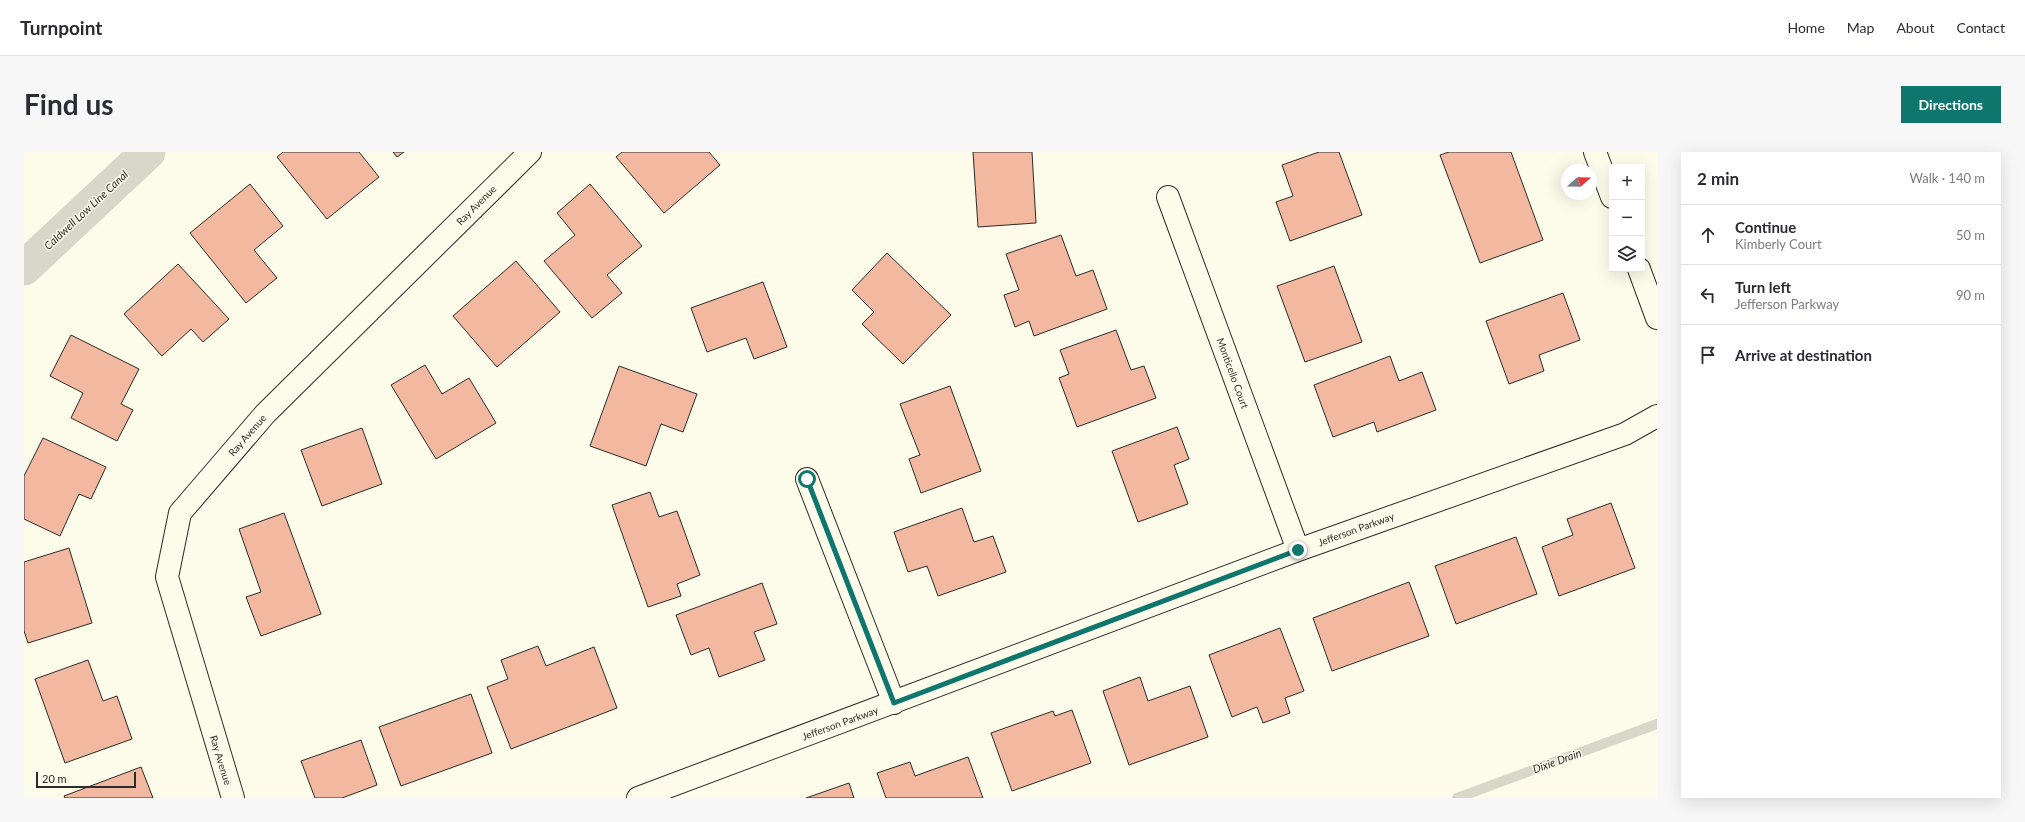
<!DOCTYPE html>
<meta charset="utf-8">
<style>
:root{--surface:#fff;--page:#f7f7f7;--text:#2b2b33;--muted:#7c7c81;--line:#e1e1e2;--accent:#0f766e}
body{margin:0;font-family:Lato,sans-serif;background:var(--page);color:var(--text)}
.controls{position:absolute;right:12px;top:12px;display:grid;overflow:hidden;border-radius:0px;box-shadow:0 4px 16px #0002}
.controls button{width:36px;height:36px;display:grid;place-items:center;padding:0;border:0;border-bottom:1px solid var(--line);background:var(--surface);color:var(--text);font:20px sans-serif}
.compass{position:absolute;left:1537px;top:12px;width:36px;height:36px;border-radius:50%;background:var(--surface);box-shadow:0 4px 16px #0002;rotate:70deg}
.scale{position:absolute;left:12px;bottom:10px;width:100px;box-sizing:border-box;padding-left:4px;border:2px solid #2b2b2b;border-top:0;font-size:11px;line-height:14px;white-space:nowrap;color:#2b2b2b;-webkit-text-stroke:3px #fdfbea;paint-order:stroke}
.stop{position:absolute;width:12px;height:12px;margin:-9px;border:3px solid #0f766e;border-radius:50%;background:#fff}
.stop.end{background:#0f766e;border-color:#fff;box-shadow:0 1px 4px #0008}
.list{margin:0;padding:0;list-style:none}
h2{display:flex;justify-content:space-between;align-items:center;height:52px;margin:0;padding:0 16px;font-size:17px}
h2 small{font-size:13px;font-weight:400;color:var(--muted)}
.list li{display:grid;grid-template-columns:26px 1fr auto;gap:12px;align-items:center;box-sizing:border-box;height:60px;padding:0 16px;border-top:1px solid var(--line)}
.list b{display:block;font-size:15px;white-space:nowrap}
.list p{margin:0;font-size:13px;white-space:nowrap;color:var(--muted)}
.list em{font-size:13px;font-style:normal;color:var(--muted)}
.icon{flex:none;width:22px;height:22px;fill:none;stroke:currentColor;stroke-width:2;stroke-linecap:round;stroke-linejoin:round}
.map{position:relative;flex:none;width:1633px;height:646px;overflow:hidden;border-radius:0px}
header{display:flex;align-items:center;gap:24px;box-sizing:border-box;height:56px;padding:0 20px;background:var(--surface);border-bottom:1px solid var(--line)}
header strong{font-size:19px}
nav{display:flex;gap:22px;margin-inline-start:auto;font-size:14px}
.intro{display:flex;align-items:center;justify-content:space-between;box-sizing:border-box;height:96px;padding:0 24px}
h1{margin:0;font-size:28px}
.button{padding:10px 18px;border-radius:0px;background:var(--accent);color:#fff;font-size:14px;font-weight:700}
main{display:flex;gap:24px;padding:0 24px}
aside{flex:1;background:var(--surface);border-radius:0px;box-shadow:0 4px 16px #0002}
.map>svg:first-child{display:block}
.lines{fill:none;stroke-linecap:round;stroke-linejoin:round}
.stream{stroke:#d8d7c9;stroke-width:10}
.canal{stroke:#d8d7c9;stroke-width:35}
.building{fill:#f2b8a0;stroke:#2b2b2b}
.minor-casing{stroke:#2b2b2b;stroke-width:24}
.minor{stroke:#fdfbea;stroke-width:22}
.route{stroke:#0f766e;stroke-width:5}
.labels{text-anchor:middle;stroke-width:3;stroke-linejoin:round;paint-order:stroke}
.street-label{font-size:10px;fill:#2b2b2b;stroke:#fdfbea}
.water-label{font-size:11px;font-style:italic;fill:#2b2b2b;stroke:#fdfbea}
</style>
<header>
<strong>Turnpoint</strong>
<nav><a>Home</a><a>Map</a><a>About</a><a>Contact</a></nav>
</header>
<div class="intro"><h1>Find us</h1><a class="button">Directions</a></div>
<main>
<div class="map">
<svg width="1633" height="646" viewBox="0 0 1633 646">
<rect width="100%" height="100%" fill="#fdfbea"/>
<g class="lines">
<!-- stream -->
<path class="stream" d="M1433,646L1633,572"/>
<!-- canal -->
<path class="canal" d="M0,116L124,0"/>
</g>
<!-- building -->
<path class="building" d="M259,0H335L355,25L303,67L253,5Z
M369,0H380L373,5Z
M598,0H685L696,13L640,61L592,5Z
M949,0H1008L1012,71L954,75Z
M1295,0H1315L1338,63L1266,89L1252,50L1269,44L1258,13Z
M1425,0H1487L1519,88L1456,111L1416,3Z
M226,32L259,74L230,98L253,126L222,151L166,81Z
M566,32L618,94L583,123L598,141L568,166L520,109L551,83L533,61Z
M1037,83L1052,124L1069,118L1083,157L1010,184L1005,169L991,175L980,143L995,138L982,102Z
M863,101L927,163L879,212L838,172L850,160L828,138Z
M492,109L536,160L473,215L429,164Z
M154,112L205,167L179,190L167,177L138,204L100,162Z
M1310,114L1338,190L1281,210L1253,134Z
M739,130L763,195L730,207L722,186L683,200L667,156Z
M1539,141L1556,188L1515,203L1520,219L1485,232L1462,169Z
M1092,178L1107,218L1120,214L1132,246L1053,275L1035,226L1045,222L1036,198Z
M47,183L115,217L97,252L109,258L93,289L47,266L59,241L26,224Z
M1366,204L1375,229L1398,220L1412,258L1353,280L1350,270L1309,285L1290,233Z
M401,213L418,242L445,226L472,271L412,307L367,233Z
M595,214L673,242L659,280L637,272L622,314L566,294Z
M926,234L957,319L897,341L885,307L896,303L876,252Z
M1153,275L1165,307L1150,313L1164,352L1114,370L1088,299Z
M338,276L358,332L298,354L277,298Z
M19,286L82,315L67,347L55,342L36,384L0,367V324Z
M626,340L635,365L653,359L676,423L653,432L657,444L624,455L588,353Z
M1587,351L1611,416L1535,444L1518,395L1549,383L1543,367Z
M938,356L950,390L969,384L982,420L914,444L903,414L884,420L870,380Z
M260,361L297,462L237,484L222,445L237,440L215,377Z
M1492,385L1513,442L1432,472L1411,414Z
M45,396L68,471L4,491L0,479V410Z
M1385,430L1405,484L1308,519L1289,466Z
M738,431L753,472L730,480L741,508L695,525L685,496L667,503L652,463Z
M1256,476L1280,539L1261,546L1266,561L1239,571L1233,555L1208,565L1185,503Z
M514,494L522,514L570,495L593,556L487,597L463,535L484,527L477,508Z
M64,508L79,549L93,544L108,587L41,611L11,527Z
M1116,525L1124,549L1166,534L1184,585L1105,613L1079,539Z
M447,542L468,601L377,634L355,575Z
M1048,558L1067,611L988,639L967,581L1029,559L1031,564Z
M337,588L353,633L318,646H291L277,609Z
M944,605L959,646H862L853,621L886,610L891,624Z
M117,615L129,646H41L40,644Z
M825,631L830,646H782Z"/>
<g class="lines">
<!-- minor casing -->
<g class="minor-casing">
<path id="minor" d="M1571,0L1588,45
M1144,45L1274,398
M1615,117L1633,166
M783,327L870,551
M209,646L143,425L156,361L241,262L506,0
M614,646L1274,398L1601,282L1633,264"/>
</g>
<!-- minor -->
<use href="#minor" class="minor"/>
</g>
<g class="lines">
<!-- route -->
<path class="route" d="M783,327L870,551L1274,398"/>
</g>
<g class="labels">
<!-- street labels -->
<g class="street-label">
<text transform="translate(452 53) rotate(-45)" y="4">Ray Avenue</text>
<text transform="translate(1209 221) rotate(70)" y="4">Monticello Court</text>
<text transform="translate(223 283) rotate(-49)" y="4">Ray Avenue</text>
<text transform="translate(1332 377) rotate(-20)" y="4">Jefferson Parkway</text>
<text transform="translate(816 571) rotate(-20)" y="4">Jefferson Parkway</text>
<text transform="translate(197 608) rotate(73)" y="4">Ray Avenue</text>
</g>
<!-- water labels -->
<g class="water-label">
<text transform="translate(62 58) rotate(-43)" y="4">Caldwell Low Line Canal</text>
<text transform="translate(1533 609) rotate(-20)" y="4">Dixie Drain</text>
</g>
</g>
</svg>
<div class="controls">
<button>+</button>
<button>−</button>
<button><svg class="icon" aria-label="layers" viewBox="0 0 24 24"><path d="M12 4l9 5-9 5-9-5zM3 14l9 5 9-5"/></svg></button>
</div>
<svg class="compass" viewBox="-18 -18 36 36"><path d="M0-13l5 13h-10z" fill="#e53935"/><path d="M0 13l5-13h-10z" fill="#7c7c81"/></svg>
<div class="scale">20 m</div>
<div class="stop" style="left:783px;top:327px"></div>
<div class="stop end" style="left:1274px;top:398px"></div>
</div>
<aside>
<h2>2 min<small>Walk · 140 m</small></h2>
<ul class="list">
<li><svg class="icon" aria-label="ahead" viewBox="0 0 24 24"><path d="M12 20V5M6 11l6-6 6 6"/></svg><div><b>Continue</b><p>Kimberly Court</p></div><em>50 m</em></li>
<li><svg class="icon" aria-label="left" viewBox="0 0 24 24"><path d="M17 20v-9H6M10 6l-5 5 5 5"/></svg><div><b>Turn left</b><p>Jefferson Parkway</p></div><em>90 m</em></li>
<li><svg class="icon" aria-label="arrive" viewBox="0 0 24 24"><path d="M6 21V4h12l-3 4 3 4H6"/></svg><div><b>Arrive at destination</b></div></li>
</ul>
</aside>
</main>
